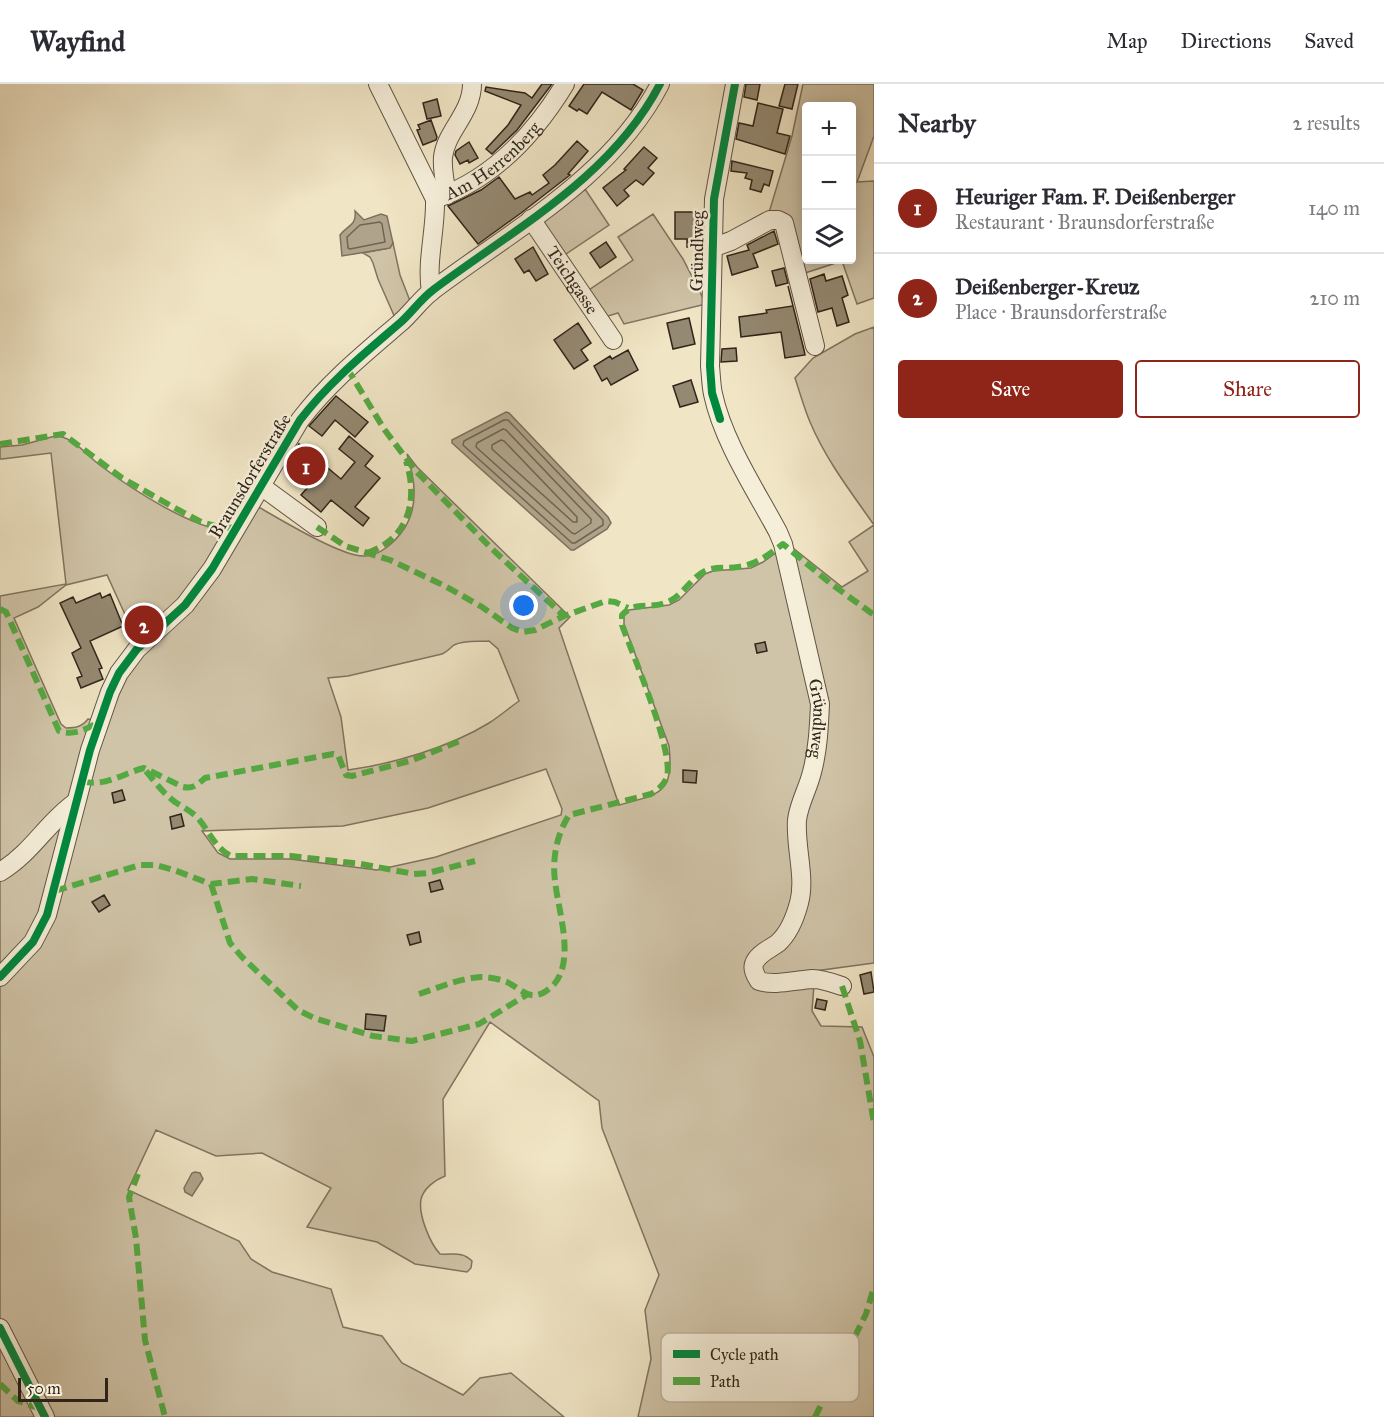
<!DOCTYPE html>
<meta charset="utf-8">
<style>
:root{--surface:#fff;--page:#f2f2f3;--text:#2b2b33;--muted:#7c7c81;--line:#e1e1e2;--accent:#8f2418}
body{margin:0;font-family:"IM FELL Great Primer",serif;background:var(--page);color:var(--text)}
.controls{position:absolute;right:18px;top:18px;display:grid;overflow:hidden;border-radius:6px;box-shadow:0 3px 15px #0003}
.controls button{width:54px;height:54px;display:grid;place-items:center;padding:0;border:0;border-bottom:2px solid var(--line);background:var(--surface);color:var(--text);font:30px sans-serif}
.scale{position:absolute;left:18px;bottom:15px;width:90px;box-sizing:border-box;padding-left:6px;border:3px solid #312519;border-top:0;font-size:16px;line-height:21px;white-space:nowrap;color:#312519;-webkit-text-stroke:4px #f5eed9;paint-order:stroke}
.you{position:absolute;left:524px;top:522px;width:21px;height:21px;margin:-15px;border:4px solid #fff;border-radius:50%;background:#1a73e8;box-shadow:0 0 0 9px #1a73e833}
.badge{display:grid;place-items:center;width:39px;height:39px;border-radius:50%;background:var(--accent);color:#fff;font-size:20px;font-weight:700}
.pin{position:absolute;translate:-50% -50%;border:3px solid #fff;box-shadow:0 2px 6px #0006}
.list{margin:0;padding:0;list-style:none}
h2{display:flex;justify-content:space-between;align-items:center;height:78px;margin:0;padding:0 24px;font-size:26px}
h2 small{font-size:20px;font-weight:400;color:var(--muted)}
.list li{display:grid;grid-template-columns:39px 1fr auto;gap:18px;align-items:center;box-sizing:border-box;height:90px;padding:0 24px;border-top:2px solid var(--line)}
.list b{display:block;font-size:22px;white-space:nowrap}
.list p{margin:0;font-size:20px;white-space:nowrap;color:var(--muted)}
.list em{font-size:20px;font-style:normal;color:var(--muted)}
.actions{display:flex;gap:12px;padding:18px 24px}
.actions a{flex:1;padding:14px 0;border:2px solid var(--accent);border-radius:6px;text-align:center;font-size:21px;color:var(--accent)}
.actions .main{background:var(--accent);color:#fff}
.icon{flex:none;width:33px;height:33px;fill:none;stroke:currentColor;stroke-width:2;stroke-linecap:round;stroke-linejoin:round}
.map{position:relative;flex:none;width:874px;height:1333px;overflow:hidden}
header{display:flex;align-items:center;gap:36px;box-sizing:border-box;height:84px;padding:0 30px;background:var(--surface);border-bottom:2px solid var(--line)}
header strong{font-size:28px}
nav{display:flex;gap:33px;margin-inline-start:auto;font-size:21px}
main{display:flex}
aside{flex:1;background:var(--surface)}
.map>svg:first-child{display:block}
.green{fill:#d0c4a8;stroke:#807460;stroke-width:1.5;fill-rule:evenodd}
.water{fill:#afa48b;stroke:#7d715d;stroke-width:1.5}
.lines{fill:none;stroke-linecap:round;stroke-linejoin:round}
.shore{stroke:#706452;stroke-width:1.5}
.building{fill:#948972;stroke:#312519;stroke-width:1.5}
.minor-casing{stroke:#615544;stroke-width:20}
.minor{stroke:#f5eed9;stroke-width:18}
.quiet{stroke:#54aa42;stroke-width:6;stroke-dasharray:12 6;stroke-linecap:butt}
.cycleway-casing{stroke:#f5eed9;stroke-width:11}
.cycleway{stroke:#00873e;stroke-width:8}
.labels{text-anchor:middle;stroke-width:5;stroke-linejoin:round;paint-order:stroke}
.street-label{font-size:18px;fill:#312519;stroke:#f5eed9}
.key{fill:#f5eed9;stroke:#bab29f;stroke-width:1.5}
.key-label{font-size:16px;fill:#312519}
</style>
<header>
<strong>Wayfind</strong>
<nav><a>Map</a><a>Directions</a><a>Saved</a></nav>
</header>
<main>
<div class="map">
<svg width="874" height="1333" viewBox="0 0 874 1333">
<rect width="100%" height="100%" fill="#f0e5c5"/>
<filter id="stains"><feTurbulence type="fractalNoise" baseFrequency=".00333" numOctaves="4"/><feColorMatrix values="0 0 0 0 .2 0 0 0 0 .09 0 0 0 0 .02 0 0 0 .5 -.17"/></filter>
<radialGradient id="worn" r=".72"><stop offset=".6" stop-color="#630" stop-opacity="0"/><stop offset="1" stop-color="#630" stop-opacity=".3"/></radialGradient>
<!-- green -->
<path class="green" d="M803,0H874V52L857,98L874,97V214L857,220L842,177L802,190L790,141L768,132L792,52ZM806,22H852V176H806Z
M585,105L609,141L563,172L542,141L543,136Z
M653,130L683,175L706,220L624,240L618,229L605,233L586,208L633,176L618,153Z
M393,159L400,191L412,222L396,236L378,195L373,179L370,173L363,169L389,164Z
M874,243V441C851,408 826,376 810,338C804,324 800,309 795,294L813,274L855,250Z
M55,352C73,352 87,372 101,382C133,406 190,443 230,448L208,483L138,559L107,491L66,501L38,523L14,534L61,640L66,644C75,644 82,643 88,635L96,636L72,713L0,783V512L66,500L51,369L2,375H0V363L22,361Z
M407,370L417,383L570,533L559,544L619,721C660,710 674,710 669,662L624,540V532L629,526L669,521L679,516L705,490L713,487L751,484L763,478L780,466L793,464L842,503L868,487L849,458L874,441V879L815,887L812,927L821,942L862,943L874,973V1333H638L651,1275L645,1226L659,1191L602,1044L599,1017L490,938L443,1015L445,1092C435,1096 424,1104 421,1115C418,1131 430,1159 440,1170C453,1171 462,1167 472,1177L471,1184L467,1188L415,1180L377,1158L307,1143L331,1104L262,1069L216,1072L156,1046L128,1106L239,1157L251,1175L272,1188L331,1205L343,1243L382,1252L402,1279L463,1311L480,1294L511,1289L564,1333H0V793L15,784L36,765L67,730L69,733L43,829L37,843L16,870L23,875L45,847L59,808L80,718L113,609L123,591L144,564L189,524L215,488L255,421C278,434 340,472 363,472C379,473 395,458 404,445C419,422 415,395 407,370ZM489,557L498,565L519,617C509,624 500,632 489,639C450,663 393,680 348,686L341,633L328,594L348,592L442,570C447,568 450,564 454,561C464,556 478,558 489,557ZM546,685L562,725L561,731L436,773L377,786L290,775H230L218,769L202,747L343,742L428,724Z"/>
<!-- water -->
<path class="water" d="M355,127L364,136L381,130L387,132L393,159L390,164L342,172L340,151C348,141 357,141 355,127Z
M506,328L509,329L608,433L611,439L607,445L574,466H571L452,359V356Z
M195,1088L200,1089L203,1095L192,1112L185,1108L184,1104L192,1089Z"/>
<g class="lines">
<!-- shore -->
<path class="shore" d="M380,138L382,140L385,158L350,165L348,164L347,153L360,141Z
M504,336H508L603,436V441L575,459H572L463,361L464,357Z
M503,345L506,346L591,435V439L575,450L572,449L476,363L477,359Z
M501,356L504,357L577,433V438H573L492,365V361Z"/>
</g>
<!-- building -->
<path class="building" d="M542,0H552L517,46L492,70L486,65L508,41L521,21L485,7L486,3L525,9L532,14Z
M584,0H633L643,6L631,26L602,8L587,30L579,25L577,27L569,22Z
M746,0H760L757,16L744,13Z
M785,0H798L792,25L779,22Z
M437,15L441,32L427,35L423,19Z
M758,19L783,25L777,49L790,52L785,70L736,55L739,39L753,42Z
M431,36L437,53L436,56L423,61L417,46L420,45L418,41Z
M577,57L588,67L568,90L570,91L521,129L478,160L448,122L481,106L499,93L515,115L530,108L532,111L549,99L543,91L555,81Z
M469,58L478,74L469,79L468,76L460,80L455,71L456,67Z
M644,63L657,74L648,84L654,89L643,101L636,96L624,106L629,112L617,122L603,104L626,86L624,85Z
M732,77L773,87L769,102L764,100L761,108L750,105L752,96L745,94L747,89L731,87Z
M675,128H695L694,150H698V163H687V155H675Z
M774,147L778,160L753,170L758,183L732,191L727,172L749,166L747,161Z
M606,158L616,173L600,184L590,169Z
M533,163L548,190L536,197L529,186L524,189L515,175Z
M784,184L788,199L776,202L772,187Z
M824,190L826,197L842,192L848,211L842,214L849,238L837,242L832,224L818,228L810,195Z
M788,202L804,266L805,271L785,274L781,248L741,253L739,233L767,229L766,226L793,222Z
M689,234L695,260L673,265L667,239Z
M578,239L591,259L581,266L588,276L574,285L554,256Z
M736,264L737,277L721,278L722,265Z
M628,266L638,286L611,301L607,294L602,297L594,282L610,272L612,275Z
M691,296L698,318L680,323L673,302Z
M336,312L368,338L355,353L335,336L322,352L309,342Z
M349,352L373,372L365,382L380,394L355,423L369,434L363,442L331,416L321,428L301,411L309,402L286,382L299,360L341,395L355,378L339,365Z
M100,509L102,514L110,510L123,542L90,557L102,584L99,585L103,595L81,604L77,594L82,592L72,569L81,564L60,519L73,513L76,519Z
M765,558L767,567L757,569L755,560Z
M683,686L697,687L696,699L683,698Z
M122,706L125,716L114,719L112,709Z
M181,730L184,742L172,745L170,733Z
M440,796L443,805L431,808L429,799Z
M104,811L110,821L99,828L92,818Z
M419,848L421,858L410,861L407,851Z
M871,888L874,908L864,910L860,891Z
M817,915L827,917L825,926L815,924Z
M366,930L386,932L384,947L365,945Z"/>
<g class="lines">
<!-- minor casing -->
<g class="minor-casing">
<g id="minor">
<path d="M378,0L435,115C436,146 426,177 431,208"/>
<path id="s1" d="M735,0L714,115L710,282C711,291 711,301 713,310C723,357 755,405 778,448L783,460L820,620C819,642 818,666 812,688C808,705 799,719 797,736C795,763 806,794 799,819C795,834 789,849 778,859C770,865 757,870 754,880C752,886 756,892 759,897C775,902 795,896 813,895C822,895 833,899 842,902"/>
<path d="M447,111C445,99 442,86 443,73C446,47 472,29 472,0"/>
<path id="s2" d="M435,115C493,95 534,51 565,0"/>
<path id="s3" d="M531,135L613,256"/>
<path d="M712,164L731,157L770,136H778L784,139L815,262"/>
<path d="M261,402L317,443"/>
<path d="M0,788C33,768 47,738 76,718"/>
<path d="M0,893L33,858L47,831L90,666L110,608L119,589L137,565L185,521L212,485L300,336C329,298 365,269 401,238C412,228 421,215 433,206C514,145 612,93 660,0"/>
<path d="M0,1244L45,1333"/>
</g>
</g>
<!-- minor -->
<use href="#minor" class="minor"/>
<!-- quiet -->
<path class="quiet" d="M347,284L384,345L414,385L491,464L564,532
M0,360L63,350L122,394L173,423L201,438L223,444L237,443
M317,443L345,462L390,476L445,502L482,523L512,544L523,548L535,546L564,532L606,517L615,518L628,524
M367,469C408,455 419,417 406,377
M0,525L6,528L59,647C75,652 87,645 100,637
M146,687C155,698 163,709 175,718C183,723 191,727 198,734C209,747 215,764 231,772H291L361,780L414,790L428,789L475,777
M82,697C103,704 124,689 144,684L183,703C193,705 197,701 205,694L333,670L338,671L346,691L352,692L413,676L460,657
M211,800L230,859L242,873L298,926L314,934L373,952L412,957L479,940L528,910
M55,807L140,781H156L174,786L211,800L252,795L301,802
M842,902L860,957L874,1039
M419,910C438,904 460,894 481,893C489,893 500,895 507,898C516,902 526,913 536,911C542,911 551,904 555,899C575,874 558,826 555,797C552,774 557,750 569,731L651,710C658,706 664,701 667,693C674,667 633,571 622,541V531C635,517 649,525 665,519C683,513 689,495 705,487C716,482 727,485 738,483C756,481 768,471 783,460L830,499L874,531
M138,1090L129,1113L136,1154L145,1256L165,1333
M0,1300L18,1317L41,1325
M815,1333L866,1230L874,1203"/>
<!-- cycleway casing -->
<g class="cycleway-casing">
<path id="cycleway" d="M720,335L712,309L710,282L714,115L735,0
M0,893L33,858L47,831L90,666L110,608L119,589L137,565L185,521L212,485L300,336C329,298 365,269 401,238C412,228 421,215 433,206C514,145 612,93 660,0
M0,1244L45,1333"/>
</g>
<!-- cycleway -->
<use href="#cycleway" class="cycleway"/>
</g>
<g class="labels">
<!-- street labels -->
<g class="street-label">
<text dy="6" stroke="none"><textPath href="#s2" startOffset="70">Am Herrenberg</textPath></text>
<text transform="translate(697 167) rotate(-89)" y="6">Gründlweg</text>
<text dy="6" stroke="none"><textPath href="#s3" startOffset="74">Teichgasse</textPath></text>
<text transform="translate(250 392) rotate(-59)" y="6">Braunsdorferstraße</text>
<text dy="6" stroke="none"><textPath href="#s1" startOffset="657">Gründlweg</textPath></text>
</g>
</g>
<!-- legend -->
<rect x="661" y="1249" width="198" height="69" rx="9" class="key"/>
<rect x="673" y="1266" width="27" height="8" fill="#00873e"/>
<rect x="673" y="1293" width="27" height="8" fill="#54aa42"/>
<g class="key-label">
<text x="710" y="1276">Cycle path</text>
<text x="710" y="1303">Path</text>
</g>
<rect width="100%" height="100%" filter="url(#stains)"/>
<rect width="100%" height="100%" fill="url(#worn)"/>
</svg>
<div class="controls">
<button>+</button>
<button>−</button>
<button><svg class="icon" aria-label="layers" viewBox="0 0 24 24"><path d="M12 4l9 5-9 5-9-5zM3 14l9 5 9-5"/></svg></button>
</div>
<div class="scale">50 m</div>
<div class="you"></div>
<div class="pin badge" style="left:306px;top:382px">1</div>
<div class="pin badge" style="left:144px;top:541px">2</div>
</div>
<aside>
<h2>Nearby<small>2 results</small></h2>
<ul class="list">
<li><span class="badge">1</span><div><b>Heuriger Fam. F. Deißenberger</b><p>Restaurant · Braunsdorferstraße</p></div><em>140 m</em></li>
<li><span class="badge">2</span><div><b>Deißenberger-Kreuz</b><p>Place · Braunsdorferstraße</p></div><em>210 m</em></li>
</ul>
<div class="actions"><a class="main">Save</a><a>Share</a></div>
</aside>
</main>
